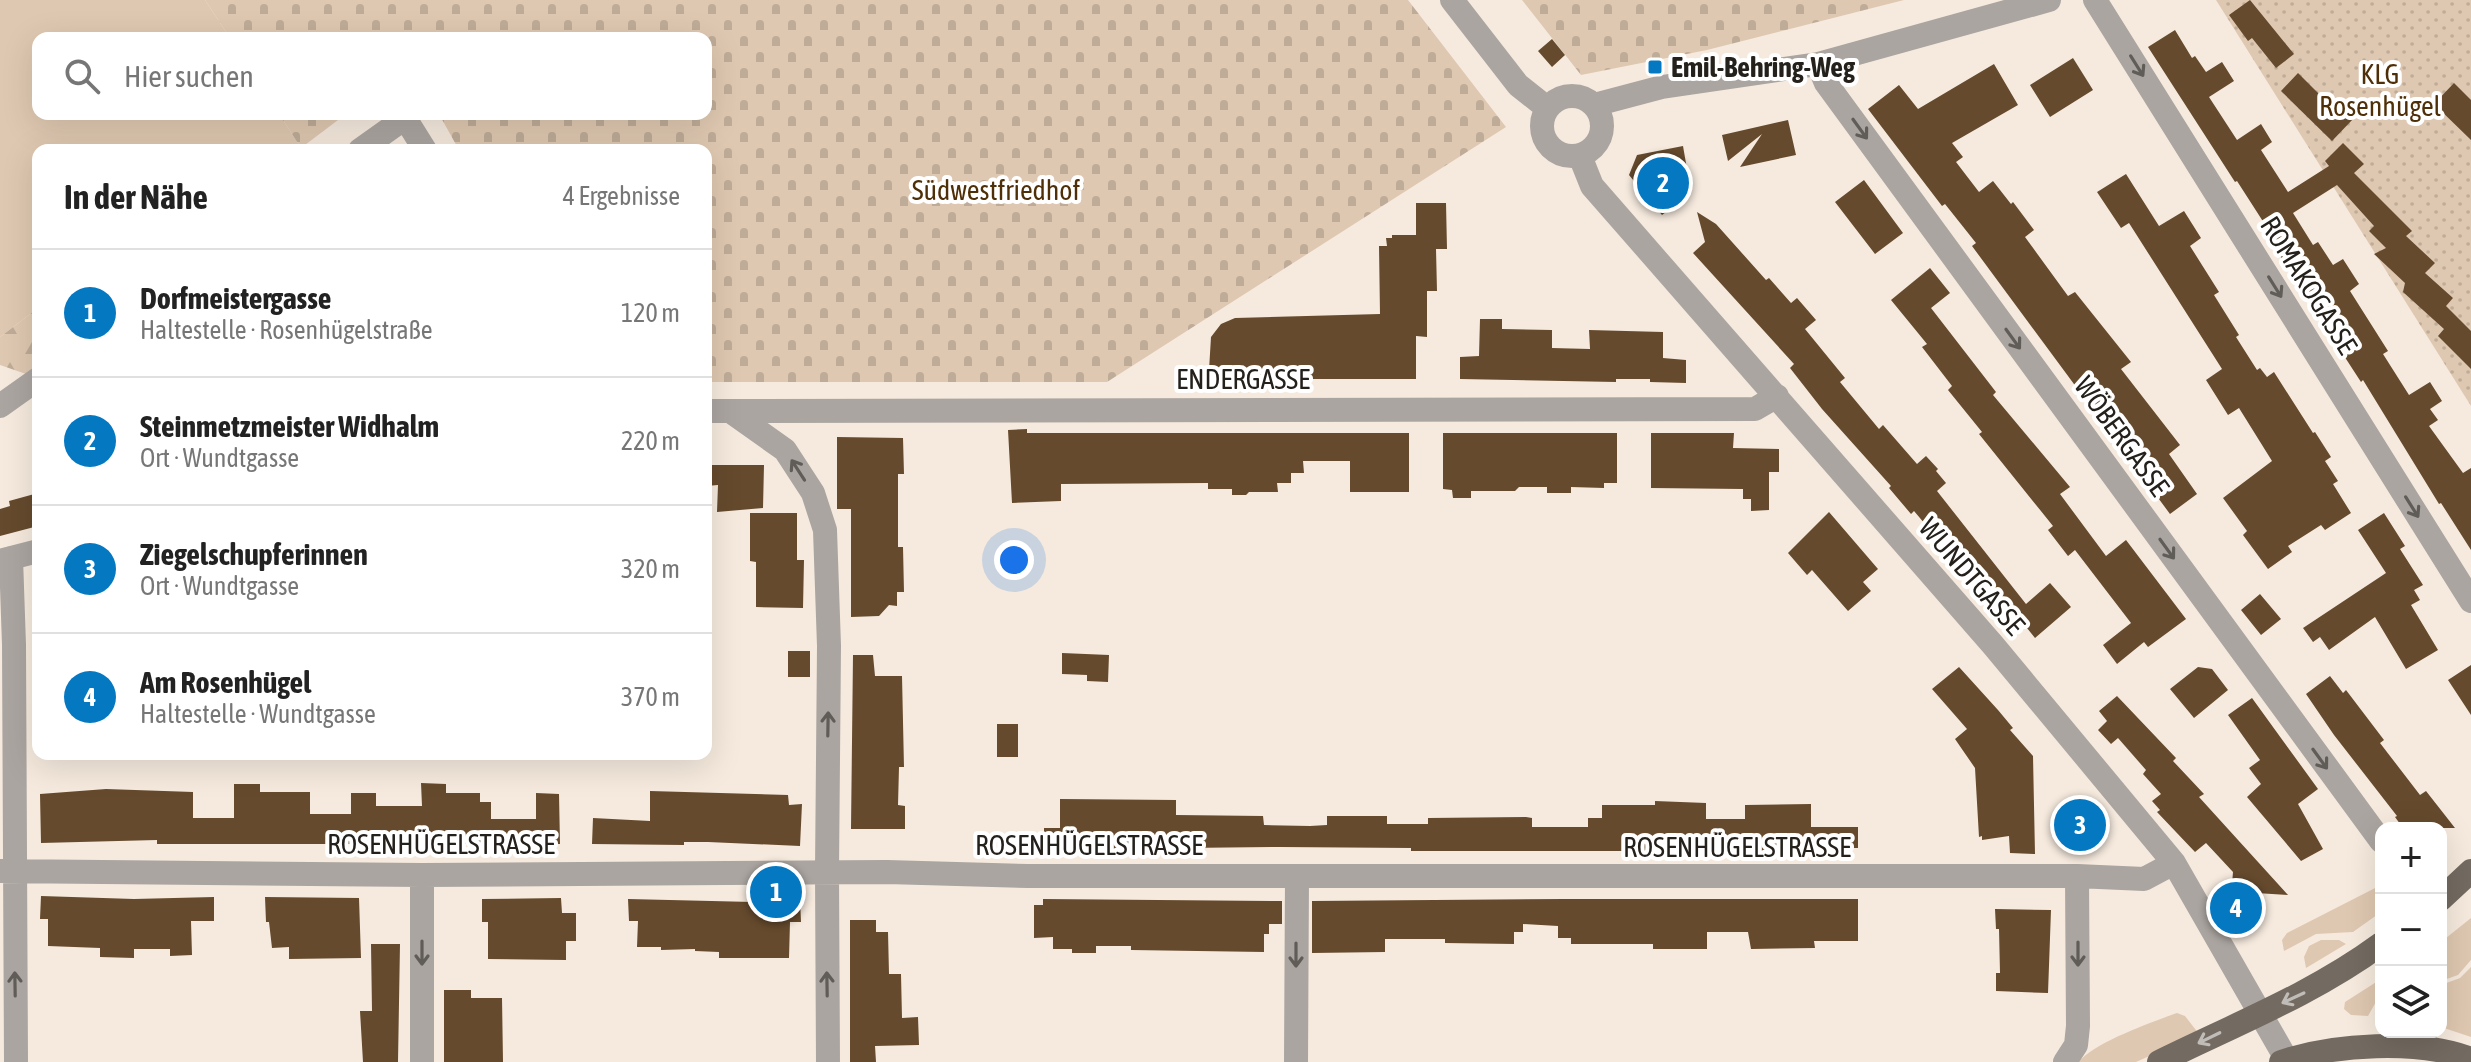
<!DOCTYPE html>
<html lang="de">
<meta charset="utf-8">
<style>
:root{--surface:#fff;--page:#f2f2f2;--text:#222;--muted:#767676;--line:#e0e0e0;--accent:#0578c2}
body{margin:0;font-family:"Asap Condensed",sans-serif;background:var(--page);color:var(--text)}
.controls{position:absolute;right:24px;bottom:24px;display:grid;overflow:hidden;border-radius:16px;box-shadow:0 8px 32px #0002}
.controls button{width:72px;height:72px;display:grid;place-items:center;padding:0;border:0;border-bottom:2px solid var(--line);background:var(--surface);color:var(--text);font:40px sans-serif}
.you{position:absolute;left:1014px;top:560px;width:28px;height:28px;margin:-20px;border:6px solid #fff;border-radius:50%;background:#1a73e8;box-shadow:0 0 0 12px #1a73e833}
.badge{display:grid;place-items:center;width:52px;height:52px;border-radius:50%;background:var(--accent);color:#fff;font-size:26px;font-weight:700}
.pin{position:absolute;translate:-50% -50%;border:4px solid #fff;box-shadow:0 2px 8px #0006}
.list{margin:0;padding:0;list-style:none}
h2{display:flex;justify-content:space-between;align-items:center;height:104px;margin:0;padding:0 32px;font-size:34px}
h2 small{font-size:26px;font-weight:400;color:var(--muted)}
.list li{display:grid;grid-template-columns:52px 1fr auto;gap:24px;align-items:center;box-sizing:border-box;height:128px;padding:0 32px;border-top:2px solid var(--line)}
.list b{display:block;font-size:30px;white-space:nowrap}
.list p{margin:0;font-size:26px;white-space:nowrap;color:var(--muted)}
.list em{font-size:26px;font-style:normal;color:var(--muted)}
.icon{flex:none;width:44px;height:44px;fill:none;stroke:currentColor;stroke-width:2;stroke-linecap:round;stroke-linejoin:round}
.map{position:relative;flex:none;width:2471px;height:1062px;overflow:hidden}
.search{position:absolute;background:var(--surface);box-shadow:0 8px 32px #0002;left:32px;top:32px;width:680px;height:88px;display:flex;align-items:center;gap:20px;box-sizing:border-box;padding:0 28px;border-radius:16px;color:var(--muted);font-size:30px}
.panel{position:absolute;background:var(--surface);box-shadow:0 8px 32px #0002;left:32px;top:144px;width:680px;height:616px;border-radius:16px}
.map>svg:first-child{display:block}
.green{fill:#dfc8b1}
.forest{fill:url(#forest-firs)}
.cemetery{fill:url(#cemetery-stones)}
.garden{fill:url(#garden-dots)}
.building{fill:#654a2d}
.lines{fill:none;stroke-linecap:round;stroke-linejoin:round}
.minor{stroke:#aaa5a0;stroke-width:24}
.major{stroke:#736a61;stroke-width:24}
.oneway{stroke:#605c57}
.oneway2{stroke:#c0bcb8}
.poi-dot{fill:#0578c2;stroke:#fff;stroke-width:3}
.labels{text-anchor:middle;stroke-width:8;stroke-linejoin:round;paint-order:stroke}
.poi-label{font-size:28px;font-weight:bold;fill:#24201c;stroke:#fff;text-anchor:start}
.park-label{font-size:28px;fill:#4f2f07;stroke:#fff}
.street-label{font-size:28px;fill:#24201c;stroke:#fff}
</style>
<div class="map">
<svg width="2471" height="1062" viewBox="0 0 2471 1062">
<defs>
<pattern id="forest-firs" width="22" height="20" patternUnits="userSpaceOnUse" patternTransform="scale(2)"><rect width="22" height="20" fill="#dfc8b1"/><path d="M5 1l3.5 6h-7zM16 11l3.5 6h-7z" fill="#bfac98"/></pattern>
<pattern id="cemetery-stones" width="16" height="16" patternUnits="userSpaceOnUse" patternTransform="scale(2)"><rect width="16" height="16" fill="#dfc8b1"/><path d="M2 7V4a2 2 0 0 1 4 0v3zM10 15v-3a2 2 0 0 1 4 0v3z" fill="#bfac98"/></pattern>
<pattern id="garden-dots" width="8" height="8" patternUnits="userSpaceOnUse" patternTransform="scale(2)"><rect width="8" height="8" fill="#dfc8b1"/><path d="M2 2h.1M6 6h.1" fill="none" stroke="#bfac98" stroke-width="1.8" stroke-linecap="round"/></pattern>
</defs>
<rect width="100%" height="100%" fill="#f6eade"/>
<!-- green -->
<path class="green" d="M0,0H205L230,38H38V114H279L301,148L295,150H38V308L0,337Z
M2381,885V912L2353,932L2316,934L2284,951L2282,940L2287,933Z
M2471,918V960L2458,975L2441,981V942Z
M2339,940L2346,944L2306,968L2304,957L2309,946L2321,940Z
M2471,967V1037L2441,1027V985L2460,978Z
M2381,979V993L2368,1016L2351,1015L2344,1009L2345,1002Z
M2177,1013L2185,1016L2199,1034L2136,1062H2079C2093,1043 2152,1022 2177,1013Z"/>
<!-- forest -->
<path class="forest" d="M38,308V366L26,374L0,365V337Z"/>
<!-- cemetery -->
<path class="cemetery" d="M205,0H1408L1506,127L1107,382H706V150H459L439,114H706V38H230Z
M1522,0H1904L1707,50L1581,75Z
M279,114H346L301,148Z"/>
<!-- garden -->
<path class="garden" d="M2216,0H2471V406Z"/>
<!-- building -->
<path class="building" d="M2250,0L2294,54L2276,68L2252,38L2248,41L2229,15Z
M2175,30L2192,58L2195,56L2206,72L2222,62L2234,81L2209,97L2237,140L2261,124L2272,142L2261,150L2288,192L2329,166L2325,161L2343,143L2364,164L2354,173L2412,231L2406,236L2435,263L2425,273L2453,298L2446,306L2471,331V369L2438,336L2444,329L2403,292L2405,283L2374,254L2386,248L2369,231L2374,226L2337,185L2293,213L2313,245L2318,242L2333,265L2343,259L2359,284L2350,291L2388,351L2383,354L2409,395L2430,382L2442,401L2430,409L2438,420L2429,426L2463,473L2471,468V550L2441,503L2439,504L2363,380L2361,382L2298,285L2261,225L2264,223L2237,181L2235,182L2148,47Z
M1552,39L1565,55L1552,67L1538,51Z
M2073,58L2093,90L2050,117L2030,85Z
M1994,64L2018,105L1952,143L1963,157L1956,162L1979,192L1993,181L2011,204L2013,202L2034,230L2025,237L2068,296L2075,292L2131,362L2121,369L2180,445L2169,454L2197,494L2170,514L1972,246L1976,243L1945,204L1942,206L1868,109L1899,85L1918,109Z
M2298,73L2326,101L2331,96L2354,118L2332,141L2281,91Z
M2454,83L2471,100V140L2434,104Z
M1788,120L1796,155L1740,167L1762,134L1728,161L1722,135Z
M1683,146L1691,192L1662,215L1629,175L1637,155Z
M2126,174L2159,226L2184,211L2201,238L2190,246L2219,292L2214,295L2239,335L2236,337L2257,370L2260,368L2267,377L2274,372L2313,433L2315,432L2331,457L2325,461L2338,481L2333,484L2351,513L2325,530L2321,525L2288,546L2292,552L2268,569L2243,535L2247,531L2223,498L2272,461L2239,408L2228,415L2206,380L2222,369L2129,223L2121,228L2097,192Z
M1864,180L1903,233L1875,254L1835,202Z
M1416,203H1446L1447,249H1436L1437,291H1427V337L1416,336V379H1229L1228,370H1209L1211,337L1221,324L1235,318L1380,314L1379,246H1387L1386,238H1392V235H1416Z
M1697,212L1716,224L1766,280L1769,278L1791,303L1797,298L1816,320L1805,329L1845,378L1840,382L1879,429L1883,425L1917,464L1926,456L1938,469L1936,471L1946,483L1937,491L2026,604L2050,583L2071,607L2035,638L2023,623L2016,629L2008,622L1914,511L1911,514L1889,488L1891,486L1822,409L1790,368L1794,364L1693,253L1705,242Z
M1930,268L1950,293L1931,308L1996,392L1993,395L2070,487L2060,494L2106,556L2126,540L2186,619L2148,647L2144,642L2117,664L2103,645L2131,623L2075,550L2068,556L2048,530L2053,526L1979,434L1982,432L1948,390L1952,386L1922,347L1927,344L1891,300Z
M1480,319H1502V329L1552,330V348L1590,349L1589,330L1663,332V358L1686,360V383L1650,382V379H1616V382L1460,379V357L1479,356Z
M1027,429V433H1409V492H1350V461H1303L1304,473H1291V483H1277L1278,492H1249L1246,495H1232V489H1208V483L1061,484V501L1012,503L1008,430Z
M1443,433H1617V483H1604V488L1571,487V493H1547V487H1519L1515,491H1471V498H1453L1452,490L1443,489Z
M1651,433H1734L1733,448L1779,449V472H1769V510L1751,511V499H1743V489L1651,488Z
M837,437L903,438L904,474H898V547H903L904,592H897V606L889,605L879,616L851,617V509H837Z
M706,465H764L763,508L717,512L718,485L706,486Z
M38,493V526L0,536V509L10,506L9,501Z
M1829,512L1878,569L1863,582L1871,591L1848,611L1812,570L1807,575L1788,553Z
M750,513H797V560H804L803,608L756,607V562L750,561Z
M2384,513L2405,546L2400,549L2423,585L2414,590L2420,600L2411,605L2438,650L2406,669L2375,617L2329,650L2320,637L2313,642L2303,628L2386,573L2358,530Z
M2260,594L2281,619L2261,635L2241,610Z
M788,651H810V677H788Z
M1062,653L1109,655L1108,682L1087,681V675L1062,674Z
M853,655H873L875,676H902L904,767H899L898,805L905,806V829H851Z
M2471,665V715L2448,680Z
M1959,667L1998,710L2013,728L2010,730L2033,756L2035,854L2010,853L2009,836L1982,840V836L1979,837L1975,768L1955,739L1967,729L1932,689Z
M2198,667L2212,669L2228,690L2194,718L2170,689Z
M2330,676L2343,693L2346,690L2384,740L2380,743L2420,795L2426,791L2455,828H2403L2395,817L2397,816L2334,735L2306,694Z
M2117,696L2176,758L2173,761L2204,794L2199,797L2288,895L2240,892V884H2232L2233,872L2206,843L2195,852L2157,812L2160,810L2152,801L2161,794L2143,774L2146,770L2118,738L2111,744L2098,730L2107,721L2099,711Z
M2252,698L2318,789L2298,804L2323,849L2301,861L2247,797L2261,784L2249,768L2260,760L2228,715Z
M997,724H1018V757H997Z
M421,783L446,784V793H480V802H491V819H536V793L559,794L560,844H455L456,842L405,841H388V844H157V840L41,843L40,794L106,789L193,792V818H234V784H260V792H310V814H351V793H376V806H422Z
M650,791L788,795L789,805L802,804L800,846L708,842H684V845L592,844L593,818L650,821Z
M1060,799L1176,800V815L1263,816L1264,825L1310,826L1327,825V816H1387V824H1428V818L1526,817L1532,818V827H1588V818H1602V805H1655V801L1706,803V819H1745V805L1811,804V827H1858V848H1849V851H1411V848L1280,847L1183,848V852L1044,851V828H1060Z
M41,896L134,899L214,897V921H191L192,955L170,956V949H134V958L100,957V948L48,946V919H40Z
M265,897L359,898L361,958L289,959V947L272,948L269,922H266Z
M561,898L562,913H576V941H566V960L488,959V922H482V899Z
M628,899L753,902V899H800L801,922H790L789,958H719V952L695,951V949L661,950V947H637L638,921H629Z
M1043,899L1282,901V924H1269V934H1264V952L1131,950V946H1096V953H1072V949H1053V937L1034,938V905H1043Z
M1565,899H1858V941H1814L1815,948L1751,949L1748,932H1707V949H1653V944H1571V938H1558V926L1523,924V932H1514V944L1445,943V939H1385V952L1312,953V901Z
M1995,909L2051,910L2048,993L1996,991V973H2000L1999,929H1996Z
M850,920H876V932H888L889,974H901L902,1018L918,1017L919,1045L875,1046L876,1062H850Z
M371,944H400L398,1062H363L360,1011H372Z
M444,990H471V998H502L503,1062H444Z"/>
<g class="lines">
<!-- minor -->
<path class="minor" d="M1452,0L1518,85L1547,108
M2095,0L2471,601
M1818,64L1826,83L2381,841
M1542 126a30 30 0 1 1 60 0a30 30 0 1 1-60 0Z
M1594,105L1662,87L1818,64L2049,0
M360,150L405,118L425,150
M1580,156L1592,186L1993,645L2174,863L2288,1062
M0,406L38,379
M706,411L1755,409L1777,396
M730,411L785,450L813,493L825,530L829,646L827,872L828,1062
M11,558L14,645L16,1062
M0,561L38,551
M0,871L422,875L887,872L1028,876H2077L2144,879L2174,863
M422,875V1062
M1296,1062L1297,877
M2065,1062L2076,1045L2078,1026L2077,876"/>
<!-- major -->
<path class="major" d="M2441,899L2471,871
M2159,1062C2234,1025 2313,994 2381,944
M2281,1062C2334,1044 2418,1039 2471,1059"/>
</g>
<!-- one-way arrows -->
<defs><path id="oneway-shaft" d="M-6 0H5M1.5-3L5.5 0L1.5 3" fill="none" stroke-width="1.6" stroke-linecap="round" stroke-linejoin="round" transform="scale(2)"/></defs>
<g class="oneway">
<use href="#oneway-shaft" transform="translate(2137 66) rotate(58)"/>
<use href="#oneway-shaft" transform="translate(1860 129) rotate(54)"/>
<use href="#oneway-shaft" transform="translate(2275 287) rotate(58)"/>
<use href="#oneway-shaft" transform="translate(2013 339) rotate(54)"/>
<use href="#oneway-shaft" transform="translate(798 470) rotate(-123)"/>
<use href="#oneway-shaft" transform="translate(2412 507) rotate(58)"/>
<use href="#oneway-shaft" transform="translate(2167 549) rotate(54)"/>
<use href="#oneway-shaft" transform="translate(828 724) rotate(-89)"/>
<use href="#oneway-shaft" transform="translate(2320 759) rotate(54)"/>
<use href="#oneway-shaft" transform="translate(422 953) rotate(90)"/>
<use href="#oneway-shaft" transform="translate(2078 954) rotate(90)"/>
<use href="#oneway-shaft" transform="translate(1296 955) rotate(90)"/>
<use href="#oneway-shaft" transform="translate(15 984) rotate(-91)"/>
<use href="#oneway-shaft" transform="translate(827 984) rotate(-91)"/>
</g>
<g class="oneway2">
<use href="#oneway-shaft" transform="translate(2293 998) rotate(155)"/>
<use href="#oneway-shaft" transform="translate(2209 1038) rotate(154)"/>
</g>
<!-- markers -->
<rect class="poi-dot" x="1647" y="59" width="16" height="16" rx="4"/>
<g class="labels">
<!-- poi labels -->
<g class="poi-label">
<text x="1671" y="77">Emil-Behring-Weg</text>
</g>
<!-- park labels -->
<g class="park-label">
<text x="2380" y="84">KLG<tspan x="2380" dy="32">Rosenhügel</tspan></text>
<text x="996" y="200">Südwestfriedhof</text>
</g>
<!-- street labels -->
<g class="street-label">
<text transform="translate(2309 285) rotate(58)" y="10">ROMAKOGASSE</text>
<text x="1243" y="389">ENDERGASSE</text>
<text transform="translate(2122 436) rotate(54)" y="10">WÖBERGASSE</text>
<text transform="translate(1972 576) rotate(49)" y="10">WUNDTGASSE</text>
<text x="441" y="854">ROSENHÜGELSTRASSE</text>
<text x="1089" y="855">ROSENHÜGELSTRASSE</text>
<text x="1737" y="857">ROSENHÜGELSTRASSE</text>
</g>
</g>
</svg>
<div class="controls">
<button>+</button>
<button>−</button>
<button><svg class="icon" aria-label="layers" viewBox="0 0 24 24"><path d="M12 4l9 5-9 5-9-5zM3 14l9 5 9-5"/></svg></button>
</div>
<div class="you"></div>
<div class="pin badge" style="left:776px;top:892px">1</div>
<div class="pin badge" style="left:1663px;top:183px">2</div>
<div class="pin badge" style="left:2080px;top:825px">3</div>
<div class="pin badge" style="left:2236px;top:908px">4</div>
<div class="search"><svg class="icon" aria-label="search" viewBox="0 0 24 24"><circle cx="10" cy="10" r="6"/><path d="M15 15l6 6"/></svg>Hier suchen</div>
<section class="panel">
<h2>In der Nähe<small>4 Ergebnisse</small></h2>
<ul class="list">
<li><span class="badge">1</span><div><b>Dorfmeistergasse</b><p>Haltestelle · Rosenhügelstraße</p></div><em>120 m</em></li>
<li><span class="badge">2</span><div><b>Steinmetzmeister Widhalm</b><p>Ort · Wundtgasse</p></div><em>220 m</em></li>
<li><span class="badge">3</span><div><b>Ziegelschupferinnen</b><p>Ort · Wundtgasse</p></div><em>320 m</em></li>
<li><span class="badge">4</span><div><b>Am Rosenhügel</b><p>Haltestelle · Wundtgasse</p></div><em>370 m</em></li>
</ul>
</section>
</div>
